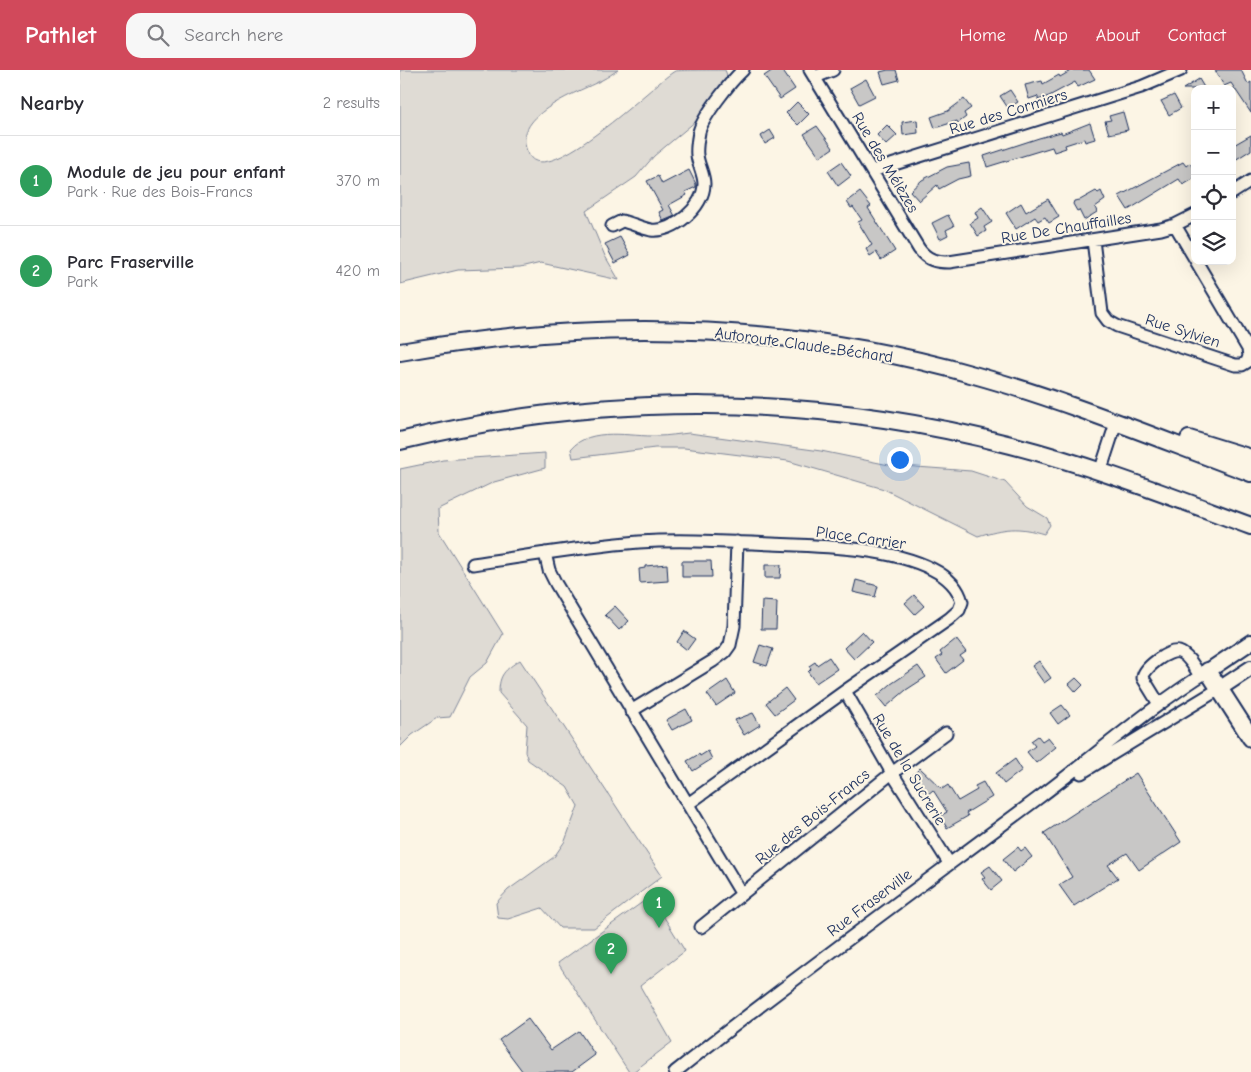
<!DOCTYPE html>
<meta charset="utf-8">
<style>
:root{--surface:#fff;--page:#f7f7f7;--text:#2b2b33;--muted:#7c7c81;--line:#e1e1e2;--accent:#d1495b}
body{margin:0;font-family:"Comic Neue",sans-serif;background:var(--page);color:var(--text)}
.controls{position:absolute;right:15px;top:15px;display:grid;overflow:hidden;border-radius:10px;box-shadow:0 5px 20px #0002}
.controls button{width:45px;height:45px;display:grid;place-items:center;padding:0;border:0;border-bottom:1px solid var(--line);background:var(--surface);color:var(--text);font:25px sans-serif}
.you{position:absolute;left:499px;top:389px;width:18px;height:18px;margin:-12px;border:4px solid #fff;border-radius:50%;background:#1a73e8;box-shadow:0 0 0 8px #1a73e833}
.badge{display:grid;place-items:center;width:32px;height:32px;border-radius:50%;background:var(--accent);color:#fff;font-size:16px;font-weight:700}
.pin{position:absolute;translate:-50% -41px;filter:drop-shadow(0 1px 2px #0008)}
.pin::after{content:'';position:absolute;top:26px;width:18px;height:15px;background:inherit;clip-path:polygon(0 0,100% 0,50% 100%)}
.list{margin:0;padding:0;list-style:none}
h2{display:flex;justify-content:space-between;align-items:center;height:65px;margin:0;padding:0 20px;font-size:21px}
h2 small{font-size:16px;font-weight:400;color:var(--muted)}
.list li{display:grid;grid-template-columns:32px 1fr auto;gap:15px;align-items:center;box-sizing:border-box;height:90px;padding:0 20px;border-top:1px solid var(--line)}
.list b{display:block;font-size:19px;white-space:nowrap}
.list p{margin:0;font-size:16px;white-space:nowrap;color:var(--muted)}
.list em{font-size:16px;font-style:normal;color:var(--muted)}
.icon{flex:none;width:28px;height:28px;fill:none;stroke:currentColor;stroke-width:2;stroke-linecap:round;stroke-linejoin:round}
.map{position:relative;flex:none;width:851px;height:1002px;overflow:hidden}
header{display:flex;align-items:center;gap:30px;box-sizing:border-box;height:70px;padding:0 25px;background:var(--accent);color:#fff}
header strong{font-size:24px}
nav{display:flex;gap:28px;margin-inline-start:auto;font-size:18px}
.search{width:350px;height:45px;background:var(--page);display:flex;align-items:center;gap:12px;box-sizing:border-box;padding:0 18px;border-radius:15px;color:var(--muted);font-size:19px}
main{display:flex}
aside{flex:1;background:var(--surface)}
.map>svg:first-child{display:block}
.green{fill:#dfdbd4;stroke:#7d8599}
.building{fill:#c8c7c6;stroke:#1b2f5e}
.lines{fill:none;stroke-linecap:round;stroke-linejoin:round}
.minor-casing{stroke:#1b2f5e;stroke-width:15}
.major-casing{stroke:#1b2f5e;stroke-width:18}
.highway-casing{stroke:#1b2f5e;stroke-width:20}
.minor{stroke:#fcf5e5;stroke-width:11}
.major{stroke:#fcf5e5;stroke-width:14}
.highway{stroke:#fcf5e5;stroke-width:16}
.labels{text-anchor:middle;stroke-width:4;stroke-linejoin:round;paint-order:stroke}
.street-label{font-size:16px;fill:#1b2f5e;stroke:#fcf5e5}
</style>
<header>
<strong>Pathlet</strong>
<div class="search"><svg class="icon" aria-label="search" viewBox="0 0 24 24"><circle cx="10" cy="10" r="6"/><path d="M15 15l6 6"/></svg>Search here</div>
<nav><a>Home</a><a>Map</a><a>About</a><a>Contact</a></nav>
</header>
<main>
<aside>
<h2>Nearby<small>2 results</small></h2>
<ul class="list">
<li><span class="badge" style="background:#2e9e5b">1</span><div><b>Module de jeu pour enfant</b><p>Park · Rue des Bois-Francs</p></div><em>370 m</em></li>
<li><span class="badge" style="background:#2e9e5b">2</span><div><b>Parc Fraserville</b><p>Park</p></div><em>420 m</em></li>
</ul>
</aside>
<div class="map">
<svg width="851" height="1002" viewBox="0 0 851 1002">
<rect width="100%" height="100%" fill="#fcf5e5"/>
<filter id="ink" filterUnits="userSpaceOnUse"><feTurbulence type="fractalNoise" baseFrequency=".02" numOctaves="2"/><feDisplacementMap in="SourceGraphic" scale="10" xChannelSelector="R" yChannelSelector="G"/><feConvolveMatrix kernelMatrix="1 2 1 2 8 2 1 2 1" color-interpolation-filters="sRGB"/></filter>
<g filter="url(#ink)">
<!-- green -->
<path class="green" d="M0,0H218C213,3 208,7 202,10C177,23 107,46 129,85C148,120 255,12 275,1C282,0 315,0 325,0L333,20L254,86L236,107L186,141L205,186L219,210L141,193L120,198L58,200L0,214Z
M289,363L421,381L489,395L571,401L605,412L627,436L647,448L650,455L644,464C617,456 604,458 578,466L484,419L388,391L284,378H255L173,388L171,379C190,356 231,367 258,366C268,366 279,364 289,363Z
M145,383V398L94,412L38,439L39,462L103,564L87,593L70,607L50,647L37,648L12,665L0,677V399L43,390Z
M120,590L262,806L194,858H160L142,838L108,849L98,848L96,833L108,820L154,787L165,771L178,736L167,717L128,690L125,682L127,655L99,623C99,604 105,600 120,590Z
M251,826L285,881L240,916L272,972L233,1002H229L158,893Z"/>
<!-- building -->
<path class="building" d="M373,0H382L395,19L380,29L364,6Z
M488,0H496L499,10L484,14L480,2Z
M672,0H689L695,9L678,17L675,12L649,26L638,30V26L629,29L625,15L642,11L643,14L659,5L660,7Z
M815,0H841L848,14L851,12V43L831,13L824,16Z
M466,9L475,26L459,34L450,18Z
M799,9L805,19H783Z
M610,20L618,32L608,38L600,26Z
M774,25L781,38L769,45L761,31Z
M564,29L571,38L564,43L566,47L558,53L557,51L535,58L531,47L548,41Z
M397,32L409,44L398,55L386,43Z
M723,42L728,60L709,64L705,51L711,50L709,46Z
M517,50L518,63L503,65L502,52Z
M690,53L695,69L685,72L684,69L665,75L666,78L654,82L652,77L587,97L584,86L639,68L661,62L662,64Z
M487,55L497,65L486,75L477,65Z
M417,56L433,78L420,87L404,64Z
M370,60L375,68L365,74L361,66Z
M851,65V80L835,90L832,85V76Z
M441,92L451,106L438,116L428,101Z
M783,92L786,96L790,93L795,101V108L783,115L779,109L728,140L719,126Z
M569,93L571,106L558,109L539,119L537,115L519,131L510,121L522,110L547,97Z
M289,100L296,114V117L285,122L287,125L269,135L275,146L263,151L259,142L263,140L247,111L258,106L262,114Z
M696,121L698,123L701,121L705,130L695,137L697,142L684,150L679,140L677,141L673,134L674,131L680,130Z
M460,122L471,136L468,138L495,181L481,190L476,182L470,186L466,179L472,175L458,152L462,150L453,137L451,138L447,132Z
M648,129L659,147L649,153L645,147L638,151L635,147L616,159L606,143L621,133L626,142Z
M582,137L592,152L584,157L586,161L578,166L570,153L578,148L575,142Z
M548,145L554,156L546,160L548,165L540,169L532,153Z
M220,167L230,185L215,193L205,174Z
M282,491H311L312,507H282Z
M267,494L268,511L240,513L239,499L245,498V496Z
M365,495H381L380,508H365Z
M456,510L478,516L475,527L453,522Z
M514,525L524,536L515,544L505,533Z
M362,531L377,532L376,559H361Z
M215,536L229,551L219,560L205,545Z
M284,561L295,569L287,580L277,572Z
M462,561L472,572L454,589L444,578Z
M556,569L566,582L560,586L563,590L546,603L536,589L542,585L540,582Z
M360,575L373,579L367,596L354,592Z
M429,587L437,599L416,613L408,602L411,599L409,596L415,592L417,595Z
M639,591L651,608L644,613L632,596Z
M518,596L526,607L506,620L486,637L477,626L491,614Z
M676,608L683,615L676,622L669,614Z
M327,610L335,623L316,636L307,624Z
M385,618L394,630L375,644L366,633Z
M662,635L670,645L658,654L650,643Z
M286,639L292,650L272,660L266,650Z
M353,643L360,655L344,665L335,650Z
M638,666L642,671L648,667L656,677L636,693L627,682L635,676L631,671Z
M308,681L312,689L293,701L287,691L299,684L300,686Z
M615,689L622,700L604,714L596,703Z
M520,698L542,719L548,715L558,731L577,720L575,716L583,712L592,727L566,743L568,746L547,758L540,746L547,742L533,720L527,725L510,708Z
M736,703L781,772L739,800L727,783L708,795L718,808L674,836L659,815L672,807L644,763Z
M618,777L621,781L625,778L632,787L613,802L603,789Z
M590,796L602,811L591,820L582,809L585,807L581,802Z
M128,949L151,980L179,961L195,985L172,1002H123L99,970Z"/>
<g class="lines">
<!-- minor casing -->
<g class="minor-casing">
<path id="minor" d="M410,0L519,179C527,190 536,192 549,192L761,159L775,155L795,145
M415,7L433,0
M472,101L741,17L781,0
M832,123L851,111
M775,155L795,189
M212,156L222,151C231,153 241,158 251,160C273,163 304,137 304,114C304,104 298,95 297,85C296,78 298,68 299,62C303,46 331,11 343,0
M693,170L702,243L708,251L717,256L835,295H842L847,292L849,286L848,279L796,191
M700,402L716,353
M145,483L149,500L156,514L341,823
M73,494C128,486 183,476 239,472C283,469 327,472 372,474C420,476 489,477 532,499C546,506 558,516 562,532L559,540L549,549L445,621L288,734
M445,621L492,703L549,793
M759,634L743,608C743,598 769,579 779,582C788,585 795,598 800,606
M231,641L313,591L325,582L330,575L334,556L337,472
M681,703L819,619
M301,857L492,703L546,663
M275,1002C395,907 519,817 641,726C697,684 749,638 808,601"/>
</g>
<!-- major casing -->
<g class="major-casing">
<path id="major" d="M808,601L851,572
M819,619L851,598"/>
</g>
<!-- highway casing -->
<g class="highway-casing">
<path id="highway" d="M0,282C193,248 384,251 574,305C668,331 759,369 851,403
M789,369L851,388
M0,371C200,322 412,323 611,375C693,396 772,427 851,456
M808,601L851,668"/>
</g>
<!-- minor -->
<use href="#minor" class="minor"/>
<!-- major -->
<use href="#major" class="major"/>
<!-- highway -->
<use href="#highway" class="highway"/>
</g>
</g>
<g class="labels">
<!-- street labels -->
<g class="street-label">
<text transform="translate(608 41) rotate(-17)" y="6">Rue des Cormiers</text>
<text transform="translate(486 92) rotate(59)" y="6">Rue des Mélèzes</text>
<text transform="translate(666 157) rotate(-9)" y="6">Rue De Chauffailles</text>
<text transform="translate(783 260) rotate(18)" y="6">Rue Sylvien</text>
<text transform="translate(404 274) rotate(8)" y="6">Autoroute Claude-Béchard</text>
<text transform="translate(461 467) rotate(8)" y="6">Place Carrier</text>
<text transform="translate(510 699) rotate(59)" y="6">Rue de la Sucrerie</text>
<text transform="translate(412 746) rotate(-39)" y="6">Rue des Bois-Francs</text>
<text transform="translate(469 832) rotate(-37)" y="6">Rue Fraserville</text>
</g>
</g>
</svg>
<div class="controls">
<button>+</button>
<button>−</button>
<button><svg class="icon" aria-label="locate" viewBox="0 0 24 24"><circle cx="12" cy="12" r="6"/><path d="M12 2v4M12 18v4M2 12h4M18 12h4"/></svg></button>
<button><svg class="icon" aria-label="layers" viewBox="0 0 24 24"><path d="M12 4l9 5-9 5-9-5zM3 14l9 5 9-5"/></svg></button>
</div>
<div class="you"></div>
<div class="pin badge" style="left:259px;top:858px;background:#2e9e5b">1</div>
<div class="pin badge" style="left:211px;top:904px;background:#2e9e5b">2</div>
</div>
</main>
